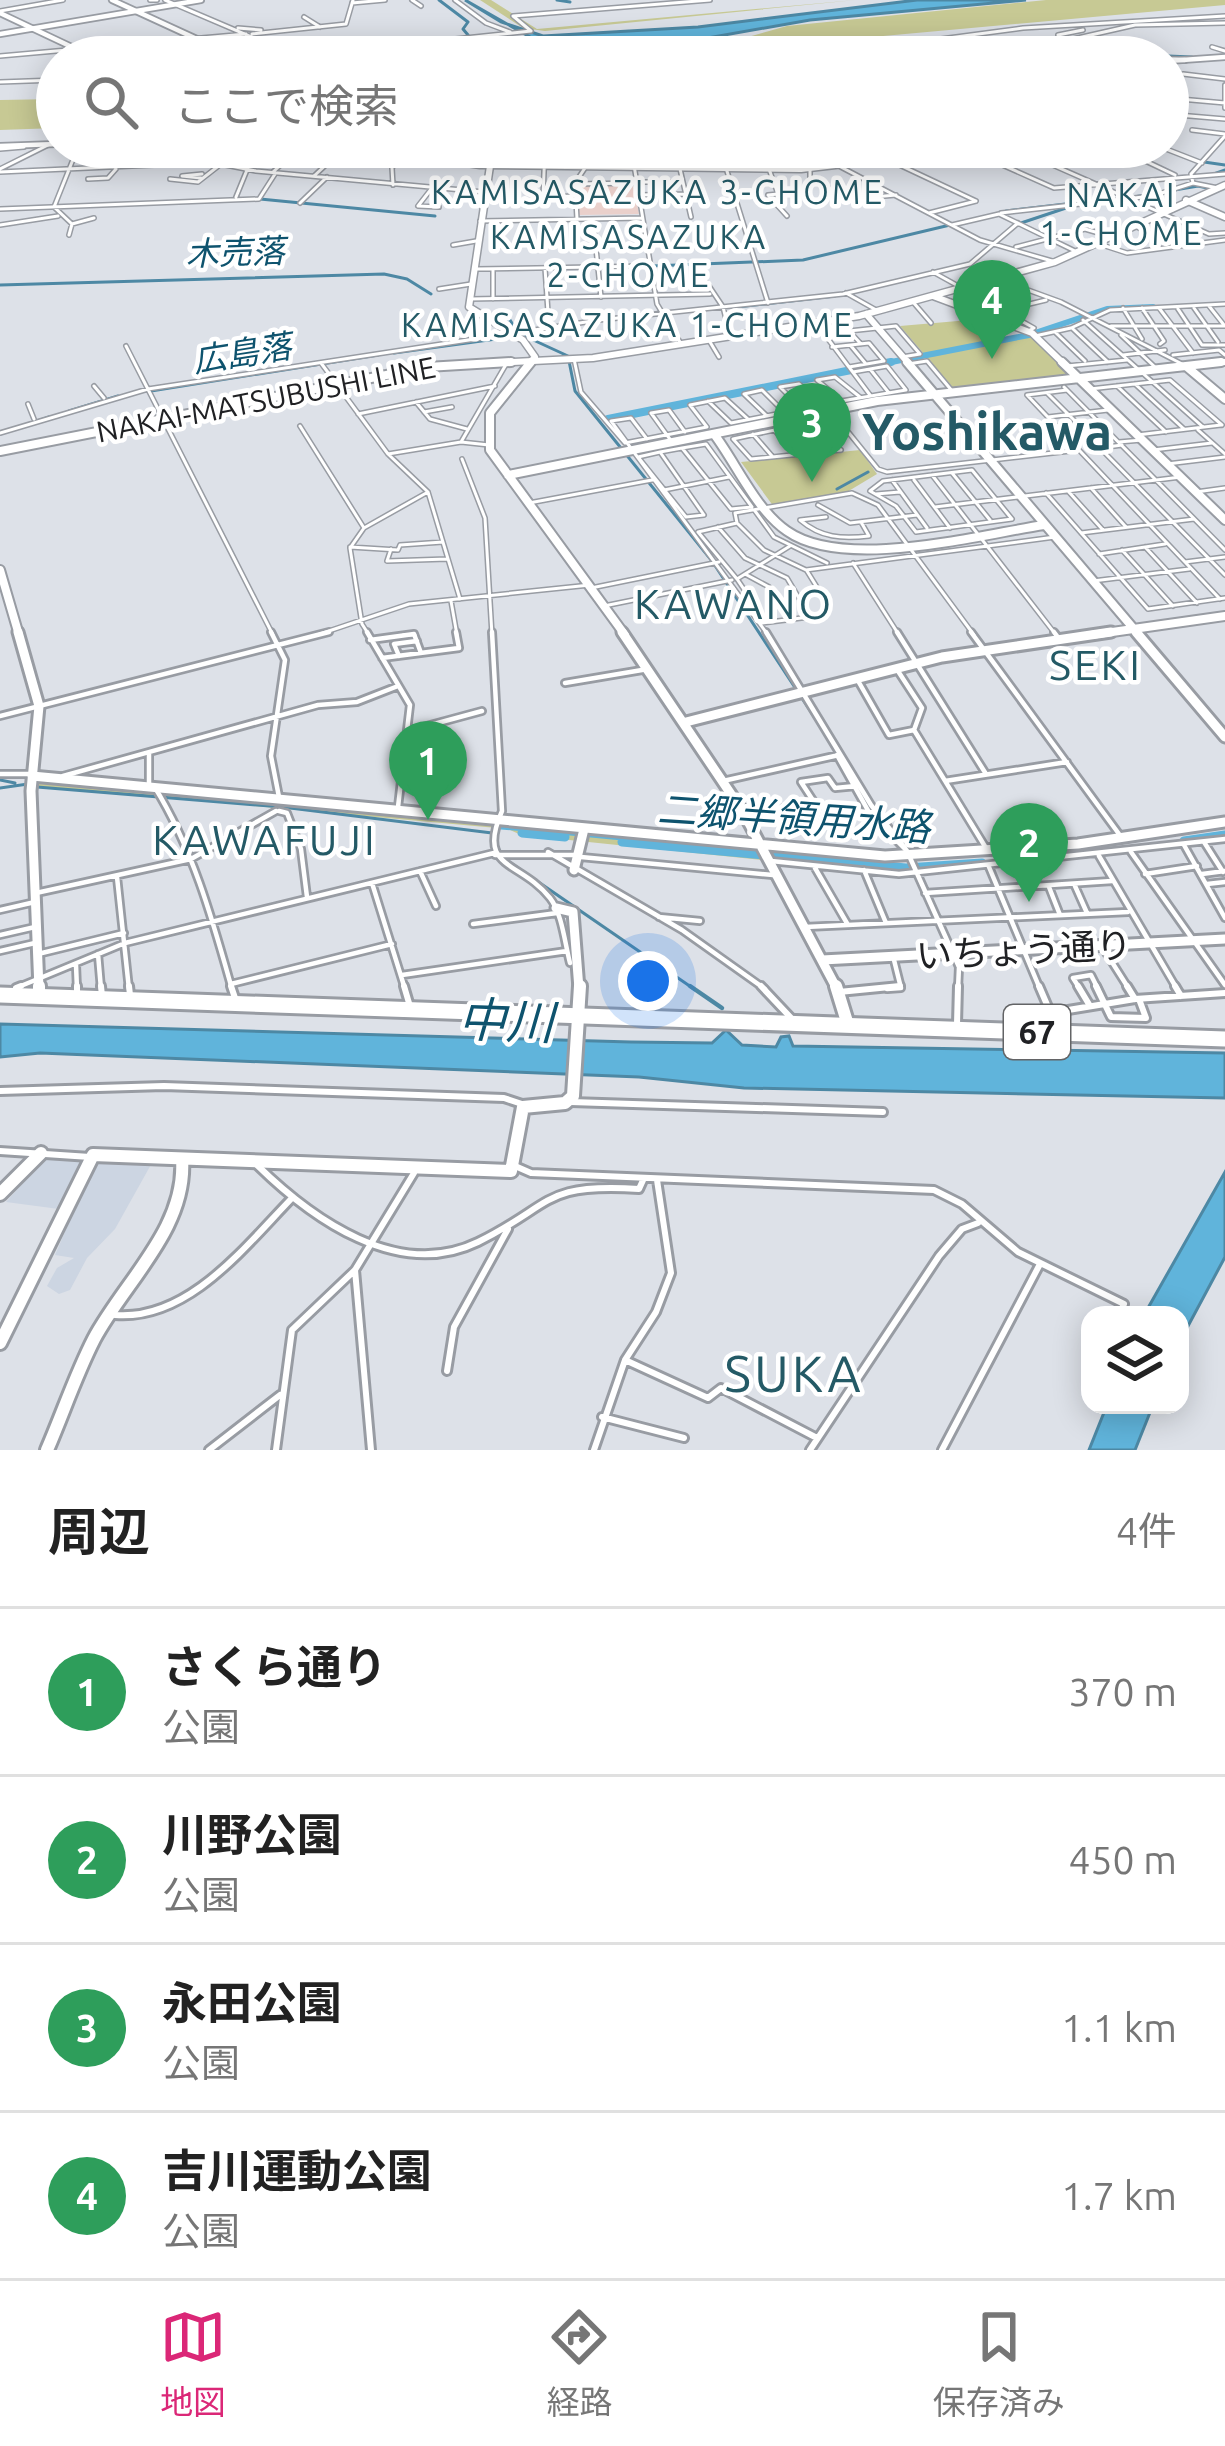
<!DOCTYPE html>
<html lang="ja">
<meta charset="utf-8">
<style>
:root{--surface:#fff;--page:#f6f6f6;--text:#222;--muted:#767676;--line:#e0e0e0;--accent:#db2777}
body{margin:0;font-family:Ubuntu,"Noto Sans JP",sans-serif;background:var(--page);color:var(--text)}
.controls{position:absolute;right:36px;bottom:36px;display:grid;overflow:hidden;border-radius:24px;box-shadow:0 6px 30px #0003}
.controls button{width:108px;height:108px;display:grid;place-items:center;padding:0;border:0;border-bottom:3px solid var(--line);background:var(--surface);color:var(--text);font:60px sans-serif}
.you{position:absolute;left:648px;top:981px;width:42px;height:42px;margin:-30px;border:9px solid #fff;border-radius:50%;background:#1a73e8;box-shadow:0 0 0 18px #1a73e833}
.badge{display:grid;place-items:center;width:78px;height:78px;border-radius:50%;background:var(--accent);color:#fff;font-size:39px;font-weight:700}
.pin{position:absolute;translate:-50% -99px;filter:drop-shadow(0 3px 6px #0008)}
.pin::after{content:'';position:absolute;top:63px;width:42px;height:36px;background:inherit;clip-path:polygon(0 0,100% 0,50% 100%)}
.list{margin:0;padding:0;list-style:none}
h2{display:flex;justify-content:space-between;align-items:center;height:156px;margin:0;padding:0 48px;font-size:51px}
h2 small{font-size:39px;font-weight:400;color:var(--muted)}
.list li{display:grid;grid-template-columns:78px 1fr auto;gap:36px;align-items:center;box-sizing:border-box;height:168px;padding:0 48px;border-top:3px solid var(--line)}
.list b{display:block;font-size:45px;white-space:nowrap}
.list p{margin:0;font-size:39px;white-space:nowrap;color:var(--muted)}
.list em{font-size:39px;font-style:normal;color:var(--muted)}
.icon{flex:none;width:66px;height:66px;fill:none;stroke:currentColor;stroke-width:2;stroke-linecap:round;stroke-linejoin:round}
.map{position:relative;flex:none;width:1225px;height:1450px;overflow:hidden}
.search{position:absolute;background:var(--surface);box-shadow:0 6px 30px #0003;left:36px;right:36px;top:36px;height:132px;display:flex;align-items:center;gap:30px;box-sizing:border-box;padding:0 42px;border-radius:66px;color:var(--muted);font-size:45px}
.sheet{height:828px;background:var(--surface)}
nav{display:flex;justify-content:space-around;align-items:center;box-sizing:border-box;height:168px;border-top:3px solid var(--line);background:var(--surface);font-size:33px;color:var(--muted)}
nav a{display:grid;justify-items:center;gap:6px}
nav .on{color:var(--accent)}
.map>svg:first-child{display:block}
.built{fill:#ccd5e2}
.education{fill:#ead0cb}
.green{fill:#c7c994}
.water{fill:#60b4db;stroke:#4d88a4;stroke-width:3}
.lines{fill:none;stroke-linecap:round;stroke-linejoin:round}
.stream-far1{stroke:#4d88a4;stroke-width:3}
.stream{stroke:#4d88a4;stroke-width:4.5}
.river-far2{stroke:#60b4db;stroke-width:6}
.river-far1{stroke:#60b4db;stroke-width:8}
.river{stroke:#60b4db;stroke-width:9}
.street-far2-casing{stroke:#989ca3;stroke-width:6}
.street-far1-casing{stroke:#989ca3;stroke-width:10}
.street-casing{stroke:#989ca3;stroke-width:12}
.secondary-far4-casing{stroke:#989ca3;stroke-width:8}
.secondary-far3-casing{stroke:#989ca3;stroke-width:9}
.secondary-far2-casing{stroke:#989ca3;stroke-width:12}
.secondary-far1-casing{stroke:#989ca3;stroke-width:15}
.secondary-casing{stroke:#989ca3;stroke-width:18}
.primary-far2-casing{stroke:#989ca3;stroke-width:8}
.primary-far1-casing{stroke:#989ca3;stroke-width:9}
.primary-casing{stroke:#989ca3;stroke-width:21}
.street-far2{stroke:#fff;stroke-width:3}
.street-far1{stroke:#fff;stroke-width:4.5}
.street{stroke:#fff;stroke-width:6}
.secondary-far4{stroke:#fff;stroke-width:4.5}
.secondary-far3{stroke:#fff;stroke-width:6}
.secondary-far2{stroke:#fff;stroke-width:8}
.secondary-far1{stroke:#fff;stroke-width:9}
.secondary{stroke:#fff;stroke-width:12}
.primary-far2{stroke:#fff;stroke-width:4.5}
.primary-far1{stroke:#fff;stroke-width:6}
.primary{stroke:#fff;stroke-width:15}
.labels{text-anchor:middle;stroke-width:9;stroke-linejoin:round;paint-order:stroke}
.far-street-label{font-size:30px;fill:#202124;stroke:#fff}
.far-neighbourhood-label{font-size:33px;letter-spacing:3px;fill:#245a66;stroke:#fff}
.far-water-label{font-size:33px;font-style:italic;fill:#0e536e;stroke:#fff}
.shield{fill:#fff;stroke:#636466;stroke-width:3}
.shield-label{font-size:33px;font-weight:bold;fill:#202124}
.street-label{font-size:36px;fill:#202124;stroke:#fff}
.water-label{font-size:39px;font-style:italic;fill:#0e536e;stroke:#fff}
.quarter-label{font-size:42px;letter-spacing:3px;fill:#245a66;stroke:#fff}
.near-water-label{font-size:48px;font-style:italic;fill:#0e536e;stroke:#fff}
.far-town-label{font-size:51px;font-weight:bold;fill:#245a66;stroke:#fff}
.near-quarter-label{font-size:51px;letter-spacing:3px;fill:#245a66;stroke:#fff}
</style>
<div class="map">
<svg width="1225" height="1450" viewBox="0 0 1225 1450">
<rect width="100%" height="100%" fill="#dde1e8"/>
<!-- built -->
<path class="built" d="M50,1153L153,1161L115,1229L87,1258L70,1290L59,1294L47,1286L57,1268L74,1258L55,1255L74,1211L6,1202Z"/>
<!-- education -->
<path class="education" d="M633,184L639,214L578,215L577,185Z"/>
<!-- green -->
<path class="green" d="M480,0H491L537,29L856,0L545,31L523,28Z
M1046,0H1225V5L740,49L723,44L787,26Z
M691,41L707,54L442,57L589,43Z
M57,99V128L0,130V100Z
M981,319L1004,341L1032,336L1073,377L954,389L900,326Z
M860,450L877,474L842,495L774,507L741,462Z
M44,782L758,851L762,860L521,835L508,829L35,786Z"/>
<!-- water -->
<path class="water" d="M465,0L501,22L543,36L698,27L917,0H1026L810,20L685,42L351,57L530,37Z
M0,1024L631,1042L712,1043L726,1030L742,1045L776,1047L781,1037L789,1036L793,1046L1225,1053V1098L744,1088L639,1077L40,1053L0,1057Z
M1225,1172V1257L1180,1341V1315H1144Z
M1107,1405H1153L1135,1450H1089Z"/>
<g class="lines">
<!-- stream-far1 -->
<path class="stream-far1" d="M439,0L468,22L463,29L468,35
M557,0L570,2
M1042,46L1062,42
M1094,53L1192,57
M871,57L1025,45
M1028,57L1033,48
M200,147L395,158
M401,158L427,160
M1204,162L1225,165
M1211,175L1225,170
M260,199L435,216
M1099,203L1198,186L1212,189
M1006,211L1074,203
M1018,224L1072,206
M652,266L803,260L950,225
M0,285L384,274L407,279L431,294
M737,307L835,296
M489,315L510,320L518,333L568,356L575,391L712,561L834,747
M394,353L496,339
M151,391L378,355
M69,411L118,396
M0,434L49,417
M837,489L868,472
M0,780L15,783
M37,787L282,807L492,833
M0,788L28,784
M496,842L502,857L694,989"/>
<!-- stream -->
<path class="stream" d="M690,986L722,1008"/>
<!-- river-far2 -->
<path class="river-far2" d="M876,365L1029,335L1107,309L1153,307"/>
<!-- river-far1 -->
<path class="river-far1" d="M608,419L891,362"/>
<!-- river -->
<path class="river" d="M501,825L526,827
M560,830L633,837
M522,833L565,837
M1184,841L1225,835
M622,842L906,868L982,863"/>
<!-- street-far2 casing -->
<g class="street-far2-casing">
<path id="street-far2" d="M150,0H157
M165,0L275,47L286,57
M412,0L421,6
M455,0L486,23L510,32
M352,3L385,0
M0,11L63,0
M304,17L320,27
M238,28L261,30
M531,31L513,16L710,0
M252,34L346,24L353,0
M1060,42L1135,25L1225,23
M898,47L908,57
M1212,47L1225,51
M1062,51L1058,35L1083,30
M0,56L246,34
M284,57L531,31
M805,57L1023,28L1225,16
M998,57L1029,45L1091,54
M1183,74L1225,79
M0,82L57,80
M1225,85V108
M1180,99L1225,103
M1178,115L1225,119
M1192,130L1225,134
M69,147H89
M134,147L256,171L484,192
M204,147H269
M347,147L401,155L392,168L393,185
M589,147L599,167
M631,147L657,304L680,342
M675,147L691,217
M741,147L748,169
M826,147L854,159
M962,147L1054,188L1225,174
M1012,147L1209,234L1225,233
M1116,147L1175,175
M1161,147L1202,163
M0,149L24,147
M490,150L545,148L543,197L576,196
M545,150L576,147
M133,161L139,164
M891,161L976,201
M487,165L489,147
M839,166L980,240L1052,261
M726,168L768,303
M0,169L50,144
M245,169L263,148
M769,169L778,194L768,195L787,216
M810,169V179L851,199L896,195
M0,172L198,163
M273,172L300,147
M314,176L345,147
M201,178L182,176L202,174
M88,179L108,178L116,169
M170,179L198,182L221,164
M637,182H683
M575,184L635,183
M432,188L418,206L439,207
M1218,188L1193,183L1191,174L1225,136
M639,195L685,194
M236,197L247,170
M300,203L327,177
M0,209L259,199L275,174
M929,213L976,201
M1001,213L1152,196L1193,183
M577,219L575,183L585,168
M593,219L601,297
M480,221L642,218
M72,224L94,218
M0,225L58,216
M952,225L999,214L1075,251
M1137,227L1175,245
M69,235L72,224L54,207L78,147
M1096,243L1127,253L1225,240
M453,245L476,241
M1016,247L1085,229L1109,236
M545,268L549,327
M476,269L650,266
M493,269V299
M933,272L1034,328L1030,330
M998,279L1061,302L1186,366
M707,283L723,307L730,335
M439,289L471,284
M846,293L878,311
M470,299L710,294
M913,302L931,323
M1209,306L1224,325
M1123,308L1142,339
M1142,308L1164,341L1160,344
M1159,308L1193,353
M1194,308L1218,342
M1178,309L1202,345H1225
M988,314L1046,300
M1083,320L1203,427
M816,323L870,395
M1111,326H1225
M1073,329L1108,362
M1055,332L1085,361
M1121,335L1156,368
M1035,336L1071,328L1110,310L1225,304
M710,342L719,357
M861,344L849,331L896,326L920,354L902,357
M126,346L273,635
M851,346L866,364
M832,347L869,343L884,361L849,367
M1123,355L1165,350
M1173,355L1219,350L1225,355
M574,359L581,392L625,443L707,427L690,405L725,398L748,419
M321,363L388,454L428,492L460,599
M908,364L927,361L953,392
M1067,366L1127,360
M870,369L889,393
M1135,384L1184,429
M94,386L104,398
M1117,386L1166,432
M1064,387L1225,550
M1090,389L1170,380L1222,425
M1067,390L1027,395L1220,599
M1048,394L1089,435L1109,432
M708,401L731,423L802,409L780,387L799,384L824,404L906,390L887,366L853,372
M842,401L817,380L835,377L860,397
M416,402L430,419L467,429
M28,404L34,419
M424,412L452,407
M832,412L878,469L887,472L1079,450
M358,414L495,386
M767,416L744,394L762,390L782,410
M835,417L733,439L751,459L841,450
M1048,417L1108,410
M814,422L841,450
M300,426L364,528
M795,427L820,454
M774,430L797,454
M1198,430L1225,454
M0,433L148,389L599,320L843,294L970,264L1018,223
M753,434L772,456
M1137,435L1221,425
M647,439L631,418L611,421L768,635
M461,442L508,361
M672,442L651,413L669,410L685,432
M1119,442L1142,440
M706,444L752,507L731,509L682,448Z
M1122,445L1100,448L1225,575
M1153,450L1212,443
M660,452L704,515L686,517L638,457Z
M660,452L682,448
M388,454L461,442L489,445
M462,459L485,518L492,635
M1167,464L1225,457
M972,470L1012,519L916,532L896,506L870,491L883,481Z
M952,473L990,520
M932,475L1056,635
M892,480L927,528
M914,480L950,528
M1091,488L1126,527
M664,490L729,477
M1068,491L1103,530
M1196,492L1225,488
M1046,493L1148,609L1225,598
M876,494L900,492
M529,503L652,480
M818,505L850,523L917,515
M935,507L1181,477
M755,511L774,537L827,563
M826,517L800,520C821,538 842,539 869,536L861,522
M737,523L735,513L852,493L878,505L974,635
M718,527L745,558L787,578L809,615
M1081,533L1194,519
M350,547L398,550L400,545L443,542
M1145,547L1197,603
M391,549L387,561L447,559
M1122,550L1173,606
M1099,554L1165,544
M1185,562L1225,557
M853,563L899,635
M745,574L790,546
M737,579L766,622
M1093,581L1189,569
M591,588L719,562
M451,601L457,635
M604,606L732,580
M787,618L769,587L745,574L737,579L698,532L737,523L764,550L806,570L1055,537
M762,623L825,615L828,605L807,571
M317,635L409,604L590,585
M369,635L362,624L350,548L364,528L428,492
M403,635H415"/>
</g>
<!-- street-far1 casing -->
<g class="street-far1-casing">
<path id="street-far1" d="M271,632L285,660L271,756L279,797
M367,632L410,705L398,807
M492,632L502,811C476,870 520,860 550,898C562,913 565,944 570,963
M766,632L871,805L907,851
M897,632L986,774
M971,632L1119,834
M1054,632L1060,640
M370,640L414,634L421,653
M399,656L394,644L417,641
M382,658L459,648L456,632
M896,668L922,708L914,730
M857,679L889,735L914,730
M565,683L648,669
M0,716L329,632
M914,730L986,848
M408,731L482,711
M149,753V786
M837,755L870,814L907,851L959,967L958,989
M0,774H32
M63,776L318,705L357,702L398,686
M723,781L839,755
M945,781L1067,762
M154,786C193,849 212,918 232,989
M279,811L287,813L301,849L307,897
M743,812L816,805L801,782L828,778L835,788L856,786
M1204,842L1223,872
M1184,845L1225,918
M548,852L682,930L765,989
M1131,852L1225,985
M495,855H577
M1099,856L1177,989
M581,857L773,875
M771,861L899,874L1225,839
M989,867L1040,989
M815,868L848,925
M864,870L886,923
M420,871L436,906
M1145,874L1197,866
M1202,874L1225,871
M117,877L129,989
M372,883L405,989
M1207,884L1225,882
M1075,886L1087,913
M1049,887L1060,915
M36,893L191,859L276,811
M925,893L1112,881
M0,910L35,902
M659,917L700,921
M473,924L557,913
M805,927L1128,912
M0,935L35,927
M1103,948L1129,989
M0,951L35,943
M42,953L124,933
M98,954L101,989
M76,965L77,989
M402,975L567,951
M231,984L392,944
M16,988L125,943L494,853
M887,989L901,988L893,956
M1080,989L1073,978L1091,975L1098,989"/>
</g>
<!-- street casing -->
<g class="street-casing">
<path id="street" d="M77,986V996
M101,986L102,996
M129,986L130,995
M231,986L235,998
M404,986L409,1003
M761,986L793,1020
M1039,986L1057,1028
M1078,986L1090,1006
M1096,986L1111,1017L1146,1018L1139,999
M1127,986L1135,999
M1175,986L1181,996
M16,988L21,986
M839,992L900,986
M1050,1013L1135,999L1225,993
M957,1024L958,986
M0,1091L164,1086L504,1098L525,1105
M571,1102L883,1112
M0,1151L90,1157
M257,1165C312,1219 398,1281 478,1242C555,1204 541,1183 639,1189L644,1178
M515,1166L531,1173L934,1190L962,1204L1018,1252L1124,1304L1119,1315
M355,1270L371,1450
M115,1315C189,1321 246,1245 293,1197
M625,1360L708,1398L721,1388L817,1438
M447,1371L454,1327L508,1229
M602,1417L684,1438
M209,1450L280,1395
M276,1450L292,1330L355,1270L414,1173
M594,1450L625,1360L656,1312L671,1273L657,1180
M810,1450L939,1256L962,1229L978,1223
M942,1450L1040,1264"/>
</g>
<!-- secondary-far4 casing -->
<g class="secondary-far4-casing">
<path id="secondary-far4" d="M112,0L236,57
M0,13L93,57
M1089,57L1185,60"/>
</g>
<!-- secondary-far3 casing -->
<g class="secondary-far3-casing">
<path id="secondary-far3" d="M490,166L469,307L523,340L535,357L528,365
M1186,200L1225,217
M933,296L1032,333L1065,365
M866,314L910,365
M456,365L593,358L859,316L1055,262L1225,185
M1194,365L1225,362"/>
</g>
<!-- secondary-far2 casing -->
<g class="secondary-far2-casing">
<path id="secondary-far2" d="M531,362L490,413V450L625,635
M907,362L1139,635
M1062,362L1225,520
M1187,367L1225,399
M714,434C736,463 756,510 787,531C844,571 978,535 1044,525
M0,451L427,367L511,362
M508,475L877,401L1221,362
M0,570L19,635
M1091,635L1225,616"/>
</g>
<!-- secondary-far1 casing -->
<g class="secondary-far1-casing">
<path id="secondary-far1" d="M18,632L39,706L31,791L39,989
M622,632L743,812L837,989
M1136,632L1225,737
M686,722L942,657L1111,632
M32,776L885,856L1078,844L1225,822
M574,870L584,829
M556,908L573,912L579,989
M822,960L1225,939"/>
</g>
<!-- secondary casing -->
<g class="secondary-casing">
<path id="secondary" d="M39,986V996
M836,986L848,1025
M0,1194L41,1153
M0,1343L93,1155L511,1171L523,1107L565,1103L573,1096L580,986
M47,1450C63,1413 76,1374 94,1339C125,1281 187,1228 182,1159"/>
</g>
<!-- primary-far2 casing -->
<g class="primary-far2-casing">
<path id="primary-far2" d="M0,34L201,0
M1168,61L1225,57
M0,146L57,144
M360,147L441,159
M852,159L872,147"/>
</g>
<!-- primary-far1 casing -->
<g class="primary-far1-casing">
<path id="primary-far1" d="M421,156L480,165L801,169L844,164L857,156"/>
</g>
<!-- primary casing -->
<g class="primary-casing">
<path id="primary" d="M0,995L1225,1039"/>
</g>
<!-- street-far2 -->
<use href="#street-far2" class="street-far2"/>
<!-- street-far1 -->
<use href="#street-far1" class="street-far1"/>
<!-- street -->
<use href="#street" class="street"/>
<!-- secondary-far4 -->
<use href="#secondary-far4" class="secondary-far4"/>
<!-- secondary-far3 -->
<use href="#secondary-far3" class="secondary-far3"/>
<!-- secondary-far2 -->
<use href="#secondary-far2" class="secondary-far2"/>
<!-- secondary-far1 -->
<use href="#secondary-far1" class="secondary-far1"/>
<!-- secondary -->
<use href="#secondary" class="secondary"/>
<!-- primary-far2 -->
<use href="#primary-far2" class="primary-far2"/>
<!-- primary-far1 -->
<use href="#primary-far1" class="primary-far1"/>
<!-- primary -->
<use href="#primary" class="primary"/>
</g>
<g class="labels">
<!-- far-street labels -->
<g class="far-street-label">
<text transform="translate(266 400) rotate(-11)" y="10">NAKAI-MATSUBUSHI LINE</text>
</g>
<!-- far-neighbourhood labels -->
<g class="far-neighbourhood-label">
<text x="658" y="204">KAMISASAZUKA 3-CHOME</text>
<text x="1122" y="207">NAKAI<tspan x="1122" dy="38">1-CHOME</tspan></text>
<text x="629" y="249">KAMISASAZUKA<tspan x="629" dy="38">2-CHOME</tspan></text>
<text x="628" y="337">KAMISASAZUKA 1-CHOME</text>
</g>
<!-- far-water labels -->
<g class="far-water-label">
<text transform="translate(235 252) rotate(-2)" y="12">木売落</text>
<text transform="translate(242 353) rotate(-9)" y="12">広島落</text>
</g>
<!-- shield labels -->
<rect class="shield" x="1004" y="1005" width="66" height="54" rx="9"/>
<g class="shield-label">
<text x="1037" y="1044">67</text>
</g>
<!-- street labels -->
<g class="street-label">
<text transform="translate(1024 950) rotate(-3)" y="13">いちょう通り</text>
</g>
<!-- water labels -->
<g class="water-label">
<text transform="translate(794 818) rotate(4)" y="14">二郷半領用水路</text>
</g>
<!-- quarter labels -->
<g class="quarter-label">
<text x="734" y="619">KAWANO</text>
<text x="1096" y="680">SEKI</text>
<text x="265" y="855">KAWAFUJI</text>
</g>
<!-- near-water labels -->
<g class="near-water-label">
<text transform="translate(506 1021) rotate(2)" y="17">中川</text>
</g>
<!-- far-town labels -->
<g class="far-town-label">
<text x="987" y="450">Yoshikawa</text>
</g>
<!-- near-quarter labels -->
<g class="near-quarter-label">
<text x="794" y="1392">SUKA</text>
</g>
</g>
</svg>
<div class="controls">
<button><svg class="icon" aria-label="layers" viewBox="0 0 24 24"><path d="M12 4l9 5-9 5-9-5zM3 14l9 5 9-5"/></svg></button>
</div>
<div class="you"></div>
<div class="pin badge" style="left:428px;top:820px;background:#2e9e5b">1</div>
<div class="pin badge" style="left:1029px;top:902px;background:#2e9e5b">2</div>
<div class="pin badge" style="left:812px;top:482px;background:#2e9e5b">3</div>
<div class="pin badge" style="left:992px;top:359px;background:#2e9e5b">4</div>
<div class="search"><svg class="icon" aria-label="search" viewBox="0 0 24 24"><circle cx="10" cy="10" r="6"/><path d="M15 15l6 6"/></svg>ここで検索</div>
</div>
<section class="sheet">
<h2>周辺<small>4件</small></h2>
<ul class="list">
<li><span class="badge" style="background:#2e9e5b">1</span><div><b>さくら通り</b><p>公園</p></div><em>370 m</em></li>
<li><span class="badge" style="background:#2e9e5b">2</span><div><b>川野公園</b><p>公園</p></div><em>450 m</em></li>
<li><span class="badge" style="background:#2e9e5b">3</span><div><b>永田公園</b><p>公園</p></div><em>1.1 km</em></li>
<li><span class="badge" style="background:#2e9e5b">4</span><div><b>吉川運動公園</b><p>公園</p></div><em>1.7 km</em></li>
</ul>
</section>
<nav>
<a class="on"><svg class="icon" aria-label="map" viewBox="0 0 24 24"><path d="M3 6l6-2 6 2 6-2v14l-6 2-6-2-6 2zM9 4v14M15 6v14"/></svg>地図</a>
<a><svg class="icon" aria-label="directions" viewBox="0 0 24 24"><path d="M12 3l9 9-9 9-9-9zM9 14v-3h6M13 9l2 2-2 2"/></svg>経路</a>
<a><svg class="icon" aria-label="saved" viewBox="0 0 24 24"><path d="M7 4h10v16l-5-4-5 4z"/></svg>保存済み</a>
</nav>
